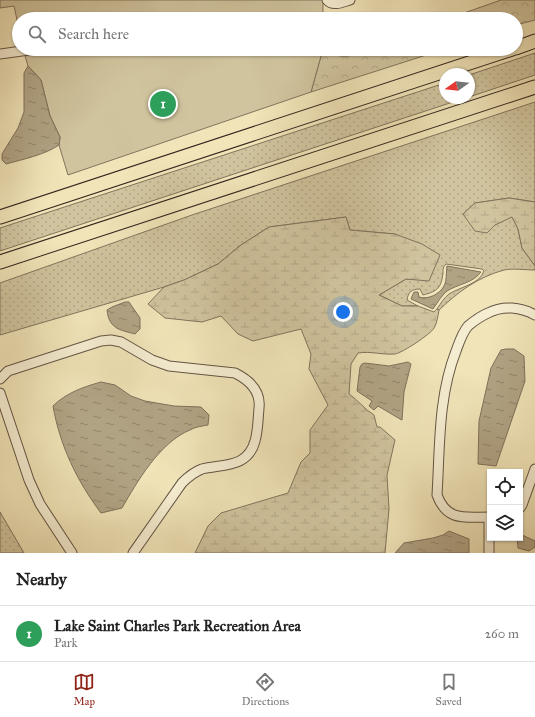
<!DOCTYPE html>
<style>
:root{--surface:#fff;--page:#f6f6f6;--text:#222;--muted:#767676;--line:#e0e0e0;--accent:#8f2418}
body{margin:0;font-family:"IM FELL Great Primer",serif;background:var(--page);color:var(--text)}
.controls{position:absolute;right:12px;bottom:12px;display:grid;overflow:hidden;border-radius:0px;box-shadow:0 1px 3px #0004}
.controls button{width:36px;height:36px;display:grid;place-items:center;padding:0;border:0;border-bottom:1px solid var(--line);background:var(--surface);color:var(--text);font:20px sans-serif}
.compass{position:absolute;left:439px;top:68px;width:36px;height:36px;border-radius:50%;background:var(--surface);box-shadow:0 1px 3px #0004;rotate:255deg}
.you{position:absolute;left:343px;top:312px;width:14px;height:14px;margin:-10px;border:3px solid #fff;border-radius:50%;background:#1a73e8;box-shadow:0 0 0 6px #1a73e833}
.badge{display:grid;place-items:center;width:26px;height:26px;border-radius:50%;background:var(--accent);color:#fff;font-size:13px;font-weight:700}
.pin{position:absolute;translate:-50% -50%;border:2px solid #fff;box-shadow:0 1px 4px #0006}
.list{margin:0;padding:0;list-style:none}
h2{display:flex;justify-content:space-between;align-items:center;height:52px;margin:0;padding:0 16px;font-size:17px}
h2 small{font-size:13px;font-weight:400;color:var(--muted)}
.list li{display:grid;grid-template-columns:26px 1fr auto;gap:12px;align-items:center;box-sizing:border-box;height:56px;padding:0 16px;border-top:1px solid var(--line)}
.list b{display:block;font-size:15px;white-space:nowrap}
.list p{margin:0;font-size:13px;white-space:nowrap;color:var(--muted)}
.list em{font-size:13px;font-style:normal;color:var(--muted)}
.icon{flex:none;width:22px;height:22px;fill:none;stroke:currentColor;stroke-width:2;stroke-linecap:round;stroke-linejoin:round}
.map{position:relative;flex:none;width:535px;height:553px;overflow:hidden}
.search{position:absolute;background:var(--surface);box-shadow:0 1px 3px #0004;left:12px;right:12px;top:12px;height:44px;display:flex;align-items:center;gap:10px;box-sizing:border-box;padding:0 14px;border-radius:22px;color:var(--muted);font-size:15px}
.sheet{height:108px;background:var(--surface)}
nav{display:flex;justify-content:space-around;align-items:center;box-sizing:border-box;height:56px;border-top:1px solid var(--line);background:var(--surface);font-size:11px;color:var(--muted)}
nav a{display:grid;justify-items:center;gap:2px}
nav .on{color:var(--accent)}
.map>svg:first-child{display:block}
.grass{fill:url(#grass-dots);stroke:#82745e}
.forest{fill:url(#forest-crowns);stroke:#82745e}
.wetland{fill:url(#wetland-marsh);stroke:#82745e}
.green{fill:#d0c49e;stroke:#82745e}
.water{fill:url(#water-ripples);stroke:#7f715c}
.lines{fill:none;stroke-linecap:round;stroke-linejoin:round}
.minor-casing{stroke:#645545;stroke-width:11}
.highway-casing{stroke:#35251f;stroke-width:15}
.minor{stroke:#f5edd1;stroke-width:9}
.highway{stroke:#f0e4b8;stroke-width:13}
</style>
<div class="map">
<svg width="535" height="553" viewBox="0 0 535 553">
<defs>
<pattern id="grass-dots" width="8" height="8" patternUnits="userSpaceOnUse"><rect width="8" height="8" fill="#d0c49e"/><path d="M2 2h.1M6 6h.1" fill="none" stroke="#b3a888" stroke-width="1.8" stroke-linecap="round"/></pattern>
<pattern id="forest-crowns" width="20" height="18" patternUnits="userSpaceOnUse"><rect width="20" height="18" fill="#d0c49e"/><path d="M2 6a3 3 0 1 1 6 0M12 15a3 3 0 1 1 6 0" fill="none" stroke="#b3a888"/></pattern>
<pattern id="wetland-marsh" width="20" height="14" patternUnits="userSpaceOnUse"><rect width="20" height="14" fill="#d0c49e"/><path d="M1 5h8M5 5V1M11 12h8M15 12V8" fill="none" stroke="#b3a888"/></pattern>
<pattern id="water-ripples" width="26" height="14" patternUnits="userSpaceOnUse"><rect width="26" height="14" fill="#b0a384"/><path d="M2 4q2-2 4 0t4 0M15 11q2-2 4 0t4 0" fill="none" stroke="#90856b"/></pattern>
</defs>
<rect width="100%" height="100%" fill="#f0e4b8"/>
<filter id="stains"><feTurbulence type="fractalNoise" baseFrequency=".005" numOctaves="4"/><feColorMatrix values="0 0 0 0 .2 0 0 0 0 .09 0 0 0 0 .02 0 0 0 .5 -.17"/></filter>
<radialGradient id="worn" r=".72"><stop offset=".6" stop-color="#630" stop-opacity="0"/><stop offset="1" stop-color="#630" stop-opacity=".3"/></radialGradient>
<!-- grass -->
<path class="grass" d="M535,53V75L469,97V75Z
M445,83V98H465L0,251V228Z
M535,102V202L509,198L475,203L463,214L495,225L512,216L518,229L522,248L535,266V270C525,270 513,268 504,270C478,277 458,292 439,310L437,309C441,303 444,298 449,294C460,287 480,284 484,271L482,269L446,264C443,267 443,269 443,273C441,288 438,291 423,295L420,289C412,289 408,292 407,300L418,306H402L379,295L406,279L429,280L395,234L350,230L346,217L269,227L241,245L218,264L184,280L164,287L0,335V283L192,215Z
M0,512L24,553H0Z"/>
<!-- forest -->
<path class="forest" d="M501,0H535V20L516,25V19H447Z
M323,49L340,56H349L367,49H445L311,92Z"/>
<!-- wetland -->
<path class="wetland" d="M509,198L535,202V266L522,248L518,229L512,217L495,225L487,233L475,231L463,214L475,203Z
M346,217L350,230L395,234L422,244L440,255L429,281L406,279L379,295L402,306H418L434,312L437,309L439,310C438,316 437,323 434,328C431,334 402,353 395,354C382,355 371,351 358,353L351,364L349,394C358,400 364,409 374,415L377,427H380L395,440L387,475L389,509L385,553H195L208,526L221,513L288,493L301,462L310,453V430L328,405L309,369L311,354L301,329L253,341L238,334L221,316L202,322L165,318L148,304L164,287L184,280L218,264L241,245L269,227Z"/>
<!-- green -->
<path class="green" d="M0,0H323V19H19V29L14,6L0,8Z
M23,49H323L311,92L68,175L59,145L60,137L50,116L41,80L28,66Z"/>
<!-- water -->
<path class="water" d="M28,66L41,80L50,116L60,137L59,145C44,155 24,159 6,164L2,160V154L18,128L24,112V73Z
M447,266L481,272C473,283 458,284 447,291C441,296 438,302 433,309L411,299L414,292H418L419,297C428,300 440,294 444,286C447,281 446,272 447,266Z
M125,302H129L140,318V329L135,334C120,330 109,329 107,310L112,307Z
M506,349H514L524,356L525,381L496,466L478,464L479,421L491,368L501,350Z
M408,362L411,364L404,392L402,420L400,419L378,406L374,410L369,406L372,401L357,391L360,367L362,364L365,363L389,366Z
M101,382L115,385L131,396L145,401L174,406L201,407L209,415L208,425C202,426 195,427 190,430C160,442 137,482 122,508L101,513C77,481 60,446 53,406C66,393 83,387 101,382Z
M449,531L469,539V553H395L404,543L433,538L443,535Z
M520,534L535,541V547L529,551L518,548L517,538H520Z"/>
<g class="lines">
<!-- minor casing -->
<g class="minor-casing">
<path id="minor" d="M327,0C333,7 343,2 350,0
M0,54L29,50
M0,379L8,371L101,341L111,340L121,342L152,360L169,366L235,373C249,380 261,391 259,408C258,419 258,431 255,441C248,468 223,464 202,469C194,472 188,477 182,483L133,553
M0,393L29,480L40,504L72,553
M520,508L522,505L535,469
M489,517V553
M490,517C465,517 447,522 437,495C440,447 438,397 456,351C459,343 462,333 468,326C474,321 481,316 488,313C503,305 521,307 535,315"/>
</g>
<!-- highway casing -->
<g class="highway-casing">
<path id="highway" d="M516,48L535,41
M0,217L512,49
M0,262L535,87"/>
</g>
<!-- minor -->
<use href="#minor" class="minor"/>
<!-- highway -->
<use href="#highway" class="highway"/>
</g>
<rect width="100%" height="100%" filter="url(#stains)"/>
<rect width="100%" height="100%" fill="url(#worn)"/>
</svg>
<div class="controls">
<button><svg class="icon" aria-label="locate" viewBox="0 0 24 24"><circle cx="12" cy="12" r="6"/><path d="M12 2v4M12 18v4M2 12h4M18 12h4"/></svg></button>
<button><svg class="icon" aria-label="layers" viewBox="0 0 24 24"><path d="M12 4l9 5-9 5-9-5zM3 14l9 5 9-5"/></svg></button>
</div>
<svg class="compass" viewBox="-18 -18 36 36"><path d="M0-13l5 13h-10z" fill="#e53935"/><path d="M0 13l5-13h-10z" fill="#767676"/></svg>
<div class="you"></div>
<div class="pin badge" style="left:163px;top:104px;background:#2e9e5b">1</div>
<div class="search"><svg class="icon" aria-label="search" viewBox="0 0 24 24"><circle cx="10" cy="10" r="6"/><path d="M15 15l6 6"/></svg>Search here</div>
</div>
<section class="sheet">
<h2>Nearby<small></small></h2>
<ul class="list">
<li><span class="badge" style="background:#2e9e5b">1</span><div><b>Lake Saint Charles Park Recreation Area</b><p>Park</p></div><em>260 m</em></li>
</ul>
</section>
<nav>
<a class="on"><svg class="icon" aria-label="map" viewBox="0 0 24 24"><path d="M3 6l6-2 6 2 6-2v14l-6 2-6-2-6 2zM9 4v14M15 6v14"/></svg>Map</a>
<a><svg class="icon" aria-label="directions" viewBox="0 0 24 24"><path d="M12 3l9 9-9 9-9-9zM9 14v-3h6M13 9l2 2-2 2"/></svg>Directions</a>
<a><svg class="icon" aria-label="saved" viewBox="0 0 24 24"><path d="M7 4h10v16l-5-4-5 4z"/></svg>Saved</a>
</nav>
